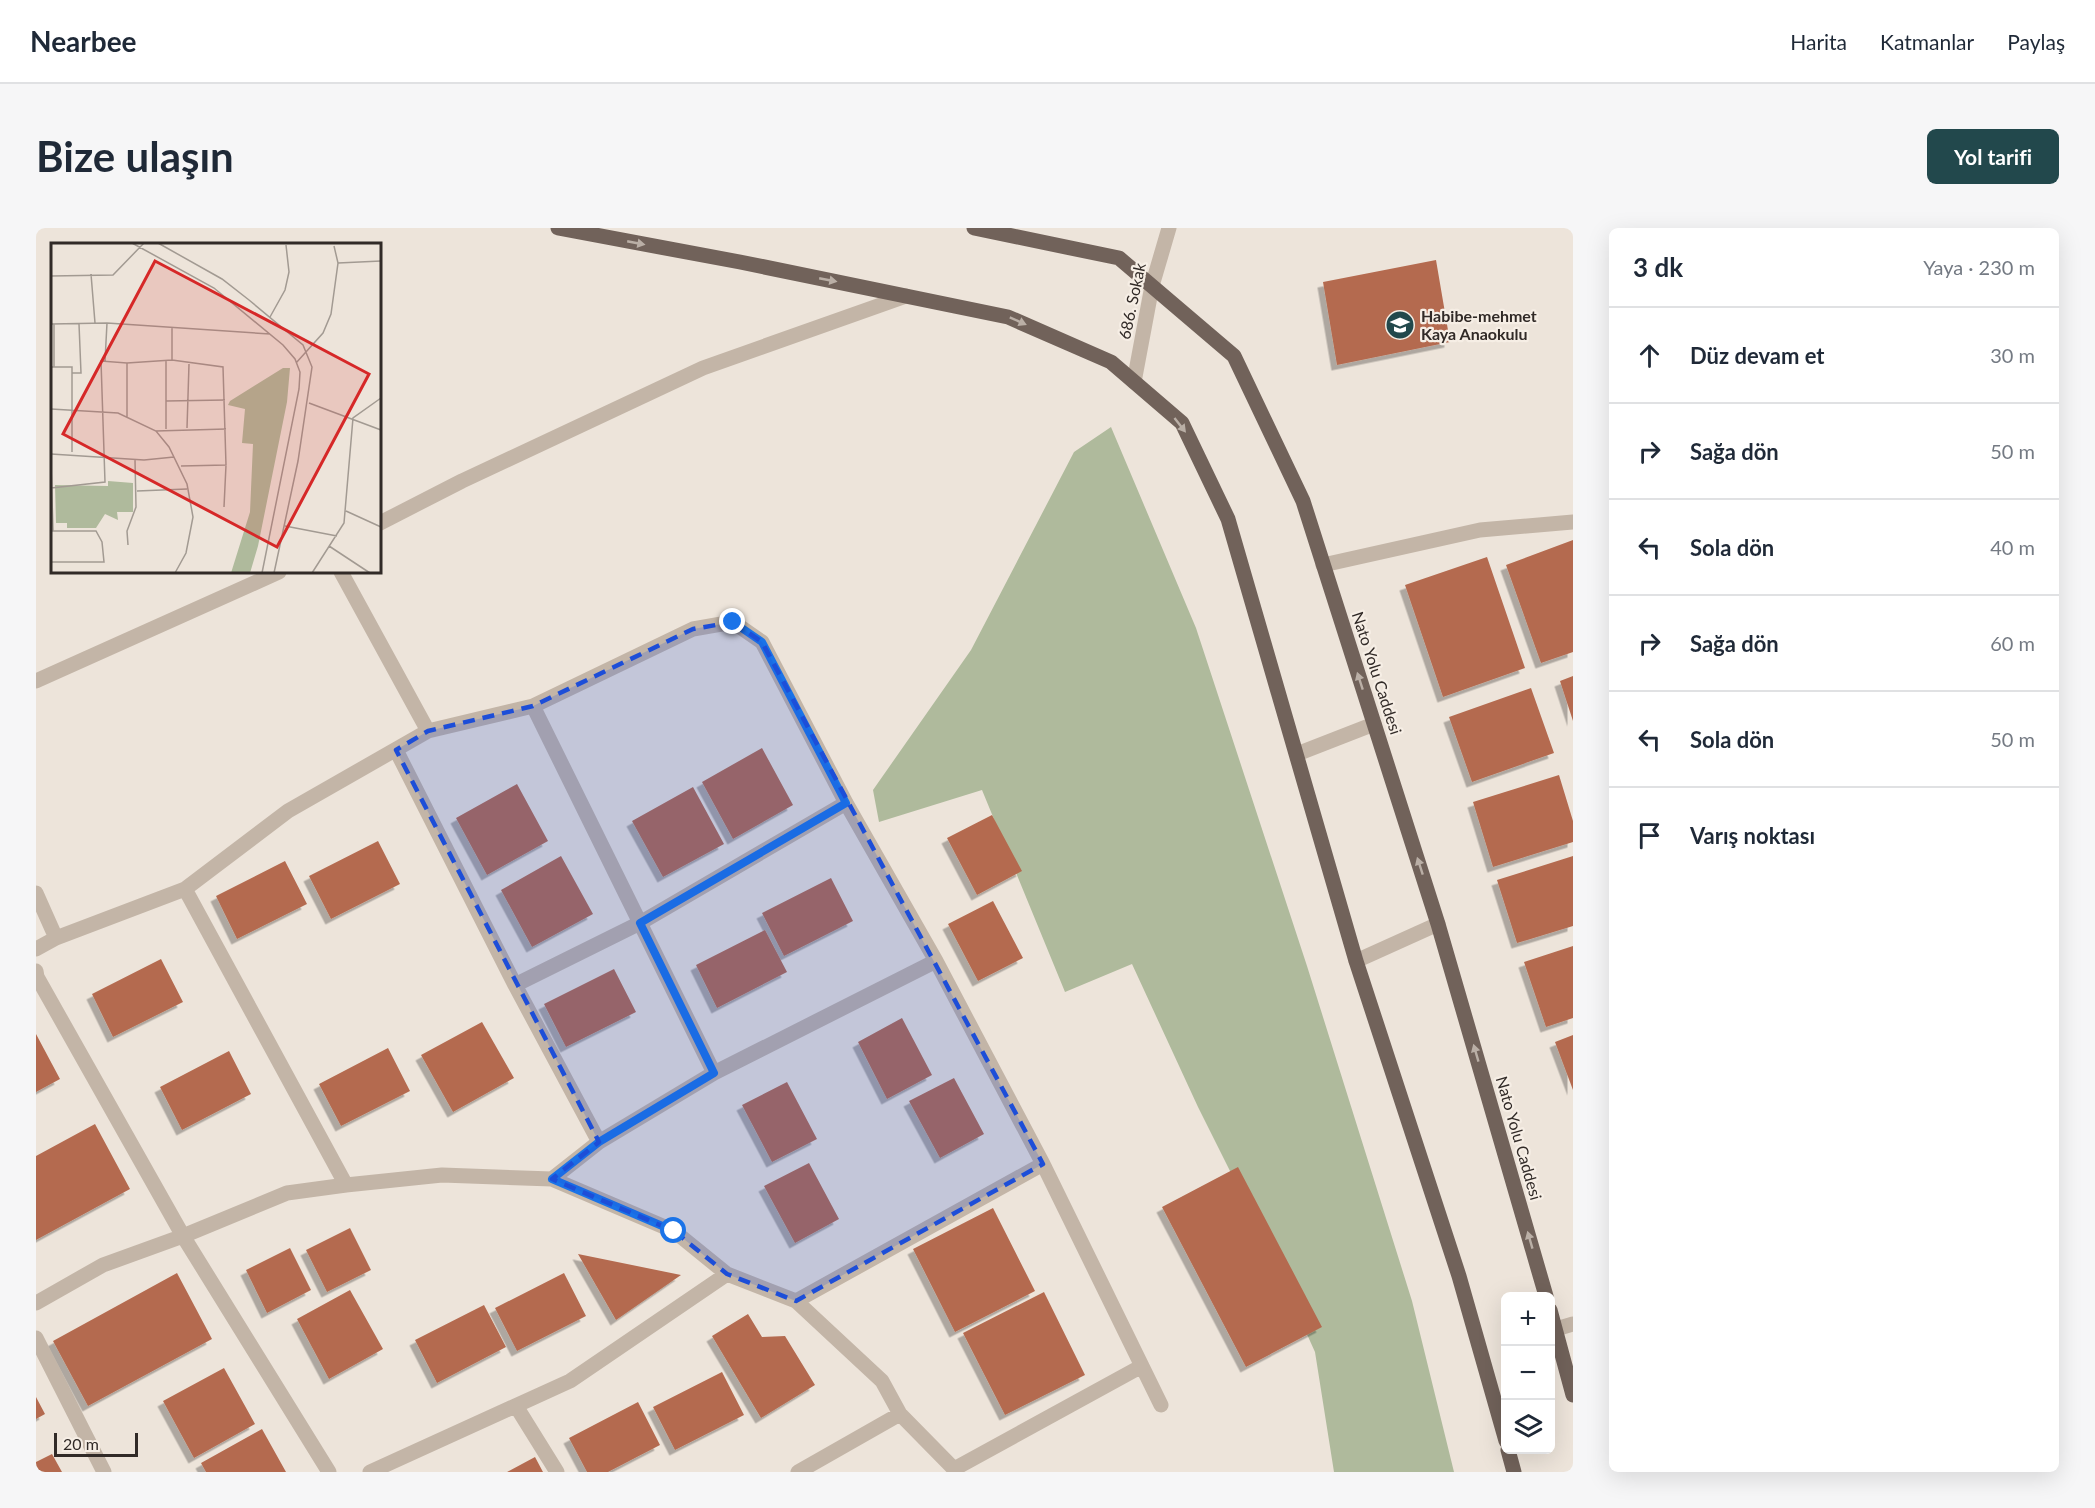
<!DOCTYPE html>
<html lang="tr">
<meta charset="utf-8">
<style>
:root{--surface:#fff;--page:#f6f6f7;--text:#1f2937;--muted:#747a83;--line:#e0e1e3;--accent:#22484c}
body{margin:0;font-family:Lato,sans-serif;background:var(--page);color:var(--text)}
.controls{position:absolute;right:18px;bottom:18px;display:grid;overflow:hidden;border-radius:9px;box-shadow:0 6px 24px #0002}
.controls button{width:54px;height:54px;display:grid;place-items:center;padding:0;border:0;border-bottom:2px solid var(--line);background:var(--surface);color:var(--text);font:30px sans-serif}
.scale{position:absolute;left:18px;bottom:15px;width:84px;box-sizing:border-box;padding-left:6px;border:3px solid #312a27;border-top:0;font-size:16px;line-height:21px;white-space:nowrap;color:#312a27;-webkit-text-stroke:4px #f6eee5;paint-order:stroke}
.stop{position:absolute;width:18px;height:18px;margin:-14px;border:4px solid #1a73e8;border-radius:50%;background:#fff}
.stop.end{background:#1a73e8;border-color:#fff;box-shadow:0 2px 6px #0008}
.list{margin:0;padding:0;list-style:none}
h2{display:flex;justify-content:space-between;align-items:center;height:78px;margin:0;padding:0 24px;font-size:26px}
h2 small{font-size:20px;font-weight:400;color:var(--muted)}
.list li{display:grid;grid-template-columns:39px 1fr auto;gap:18px;align-items:center;box-sizing:border-box;height:96px;padding:0 24px;border-top:2px solid var(--line)}
.list b{display:block;font-size:22px;white-space:nowrap}
.list em{font-size:20px;font-style:normal;color:var(--muted)}
.icon{flex:none;width:33px;height:33px;fill:none;stroke:currentColor;stroke-width:2;stroke-linecap:round;stroke-linejoin:round}
.map{position:relative;flex:none;width:1537px;height:1244px;overflow:hidden;border-radius:9px}
header{display:flex;align-items:center;gap:36px;box-sizing:border-box;height:84px;padding:0 30px;background:var(--surface);border-bottom:2px solid var(--line)}
header strong{font-size:28px}
nav{display:flex;gap:33px;margin-inline-start:auto;font-size:21px}
.intro{display:flex;align-items:center;justify-content:space-between;box-sizing:border-box;height:144px;padding:0 36px}
h1{margin:0;font-size:42px}
.button{padding:15px 27px;border-radius:9px;background:var(--accent);color:#fff;font-size:21px;font-weight:700}
main{display:flex;gap:36px;padding:0 36px}
aside{flex:1;background:var(--surface);border-radius:9px;box-shadow:0 6px 24px #0002}
.map>svg:first-child{display:block}
.green{fill:#afba9c}
.building{fill:#b46b50;filter:url(#shadow)}
.lines{fill:none;stroke-linecap:round;stroke-linejoin:round}
.minor{stroke:#c3b5a7;stroke-width:15}
.major{stroke:#71625a;stroke-width:15}
.oneway{fill:#baafa6}
.route{stroke:#1a73e8;stroke-width:8}
.marked{fill:#1d4ed8;fill-opacity:0.2;stroke:#1d4ed8;stroke-width:4.5;stroke-dasharray:12 8;stroke-linejoin:round}
.labels{text-anchor:middle;stroke-width:4.5;stroke-linejoin:round;paint-order:stroke}
.street-label{font-size:16px;fill:#312a27;stroke:#f6eee5}
.poi-label{font-size:16px;font-weight:bold;fill:#312a27;stroke:#f6eee5;text-anchor:start}
.inset-road{fill:none;stroke:#a29a92;stroke-width:1.5}
.view{fill:#d62828;fill-opacity:0.15;stroke:#d62828;stroke-width:3}
.inset-edge{fill:none;stroke:#312a27;stroke-width:3}
</style>
<header>
<strong>Nearbee</strong>
<nav><a>Harita</a><a>Katmanlar</a><a>Paylaş</a></nav>
</header>
<div class="intro"><h1>Bize ulaşın</h1><a class="button">Yol tarifi</a></div>
<main>
<div class="map">
<svg width="1537" height="1244" viewBox="0 0 1537 1244">
<defs>
<filter id="shadow"><feDropShadow dx="-5.5" dy="5.5" stdDeviation="0" flood-color="#0004"/></filter>
</defs>
<rect width="100%" height="100%" fill="#ede4da"/>
<!-- green -->
<path class="green" d="M1075,199L1160,400L1271,738L1376,1073L1418,1244H1298L1279,1124L1227,1009L1162,879L1096,736L1029,764L946,562L843,594L837,562L935,422L1038,224Z"/>
<!-- building -->
<path class="building" d="M1400,32L1414,114L1301,137L1287,54Z
M1537,312V424L1505,435L1470,337Z
M1451,329L1489,440L1407,469L1369,357Z
M1537,448V493L1524,453Z
M1495,460L1518,525L1436,554L1413,489Z
M726,520L757,577L697,611L666,554Z
M1523,547L1537,593V614L1457,639L1437,574Z
M481,556L512,613L451,647L420,590Z
M657,559L688,616L627,649L596,593Z
M956,587L986,643L941,667L911,610Z
M342,613L364,656L295,691L273,648Z
M525,628L557,686L496,719L465,662Z
M1537,628V698L1481,715L1461,652Z
M249,633L271,676L201,711L180,668Z
M795,650L817,693L748,728L726,685Z
M957,673L987,730L942,753L912,696Z
M729,702L751,744L681,780L660,737Z
M1537,718V790L1510,799L1488,734Z
M125,731L147,774L77,809L56,766Z
M578,741L600,784L530,819L508,776Z
M866,790L896,847L851,871L822,814Z
M446,794L478,850L417,884L385,827Z
M0,806L24,851L0,864Z
M1537,807V862L1519,814Z
M352,820L374,863L305,898L283,856Z
M193,823L215,866L146,902L124,859Z
M918,850L948,906L904,930L873,873Z
M751,854L781,911L736,934L706,877Z
M59,896L94,961L0,1012V928Z
M773,935L803,991L759,1015L728,958Z
M1202,939L1286,1099L1210,1139L1126,979Z
M957,980L999,1063L919,1104L877,1021Z
M314,1000L335,1042L291,1064L270,1022Z
M254,1020L275,1062L231,1085L210,1042Z
M542,1026L645,1047L580,1092Z
M141,1045L176,1111L52,1178L17,1113Z
M528,1045L550,1088L481,1123L459,1080Z
M314,1062L347,1121L293,1151L261,1091Z
M1008,1064L1049,1147L969,1187L927,1105Z
M448,1077L470,1119L401,1155L379,1112Z
M712,1086L726,1109L749,1108L779,1157L725,1190L676,1108Z
M188,1140L219,1196L158,1230L127,1173Z
M686,1144L708,1187L639,1222L617,1179Z
M0,1169L9,1186L0,1191Z
M602,1174L624,1217L572,1244H551L533,1210Z
M226,1201L250,1244H170L165,1235Z
M16,1226L26,1244H0V1234Z
M499,1229L507,1244H471Z"/>
<g class="lines">
<!-- minor -->
<path class="minor" d="M1098,154L1116,58L1133,0
M344,295L426,253L667,140L870,68
M1287,337L1444,302L1537,294
M305,344L392,503
M0,453L243,344
M497,478L678,845
M360,522L479,757L563,914
M1261,526L1338,496
M149,661L310,957
M0,665L20,710
M0,721L20,710L149,661L252,583L392,503L497,478L657,401L697,394L726,414L810,575L900,733L1007,936L760,1073
M1320,733L1402,696
M0,743L1,749L147,1008L293,1244
M479,757L604,695L810,575
M1007,936L1125,1177
M516,951L563,914L678,845L900,733
M0,1075L67,1037L147,1008L251,965L310,957L406,947L516,951L638,1003L691,1046L760,1073L846,1153L864,1186L921,1244
M1520,1101L1537,1096
M0,1110L68,1244
M480,1178L521,1244
M918,1241L1106,1138
M334,1244L534,1153L691,1046
M762,1244L864,1186"/>
<!-- major -->
<path class="major" d="M522,0L704,34L972,89L1075,134L1146,195L1192,291L1320,733L1423,1048L1470,1213
M938,0L1083,30L1198,128L1267,273L1402,696L1510,1068
M1514,1082L1537,1167
M1472,1222L1478,1244"/>
</g>
<!-- one-way arrows -->
<defs><path id="oneway-solid" d="M-6-.8H1V-3.2L6.5 0L1 3.2V.8H-6Z" transform="scale(1.5)"/></defs>
<g class="oneway">
<use href="#oneway-solid" transform="translate(600 15) rotate(11)"/>
<use href="#oneway-solid" transform="translate(792 52) rotate(11)"/>
<use href="#oneway-solid" transform="translate(982 93) rotate(24)"/>
<use href="#oneway-solid" transform="translate(1144 197) rotate(52)"/>
<use href="#oneway-solid" transform="translate(1324 453) rotate(-108)"/>
<use href="#oneway-solid" transform="translate(1384 638) rotate(-108)"/>
<use href="#oneway-solid" transform="translate(1440 825) rotate(-106)"/>
<use href="#oneway-solid" transform="translate(1494 1012) rotate(-106)"/>
</g>
<g class="lines">
<!-- route -->
<path class="route" d="M638,1003L516,951L563,914L678,845L604,695L810,575L726,414L697,394"/>
</g>
<!-- marked area -->
<path class="marked" d="M697,394L726,414L1007,936L760,1073L691,1046L638,1003L516,951L563,914L360,522L392,503L497,478L657,401Z"/>
<!-- icons -->
<defs>
<g id="school-disc" transform="scale(1.5)"><circle r="9.5" fill="#22484c" stroke="#f6eee5"/><path d="M0-5L7-2L0 1L-7-2ZM-4 1L0 2.5L4 1V4Q0 6-4 4Z" fill="#fff"/></g>
</defs>
<g fill-rule="evenodd">
<use href="#school-disc" x="1364" y="97"/>
</g>
<g class="labels">
<!-- street labels -->
<g class="street-label">
<text transform="translate(1096 73) rotate(-78)" y="6">686. Sokak</text>
<text transform="translate(1341 445) rotate(72)" y="6">Nato Yolu Caddesi</text>
<text transform="translate(1483 910) rotate(74)" y="6">Nato Yolu Caddesi</text>
</g>
<!-- poi labels -->
<g class="poi-label">
<text x="1385" y="94">Habibe-mehmet<tspan x="1385" dy="18">Kaya Anaokulu</tspan></text>
</g>
</g>
<!-- overview -->
<g transform="translate(15 15)">
<rect width="330" height="330" fill="#ede4da"/>
<path d="M232,125H239L236,159L207,303L199,330H180L199,269L202,201L191,200L194,166L177,162L179,158ZM57,238L82,240V269H66L67,277L54,271L45,285H16V280H5L4,242L57,243Z" fill="#afba9c"/>
<path class="inset-road" d="M81,0L163,45L232,102L244,116L249,129L248,146L211,330M107,0L171,36L198,57L252,102L261,124L247,218L223,330M227,0H289M287,20L330,18M40,31L44,80M0,33L62,32L93,0M219,74L234,47L238,29L235,2M0,81L56,80L219,91M121,84V117M54,118L56,80M76,120V174M245,120L272,90L280,71L287,20L283,3M0,124H21V209M3,124V81M21,130H30L28,81M115,158L174,157M258,160L330,187M0,166L67,170L105,188L118,204L136,241L142,274L135,310L124,330M136,185L138,121M115,186V117M105,188L175,186M0,211L93,217L123,214M0,222L2,288M0,245L54,239L50,118L76,120L121,117L172,124L175,222L130,223M86,248L136,246M173,264L175,222M295,268L330,284M234,283L286,293M0,288H45L51,299L53,319H0M77,302L76,288L85,264L84,217M278,303L319,330M261,330L293,280L302,175L330,155"/>
<path class="view" d="M104,18L318,131L226,304L12,191Z"/>
<rect width="330" height="330" class="inset-edge"/>
</g>
</svg>
<div class="controls">
<button>+</button>
<button>−</button>
<button><svg class="icon" aria-label="layers" viewBox="0 0 24 24"><path d="M12 4l9 5-9 5-9-5zM3 14l9 5 9-5"/></svg></button>
</div>
<div class="scale">20 m</div>
<div class="stop" style="left:638px;top:1003px"></div>
<div class="stop end" style="left:697px;top:394px"></div>
</div>
<aside>
<h2>3 dk<small>Yaya · 230 m</small></h2>
<ul class="list">
<li><svg class="icon" aria-label="ahead" viewBox="0 0 24 24"><path d="M12 20V5M6 11l6-6 6 6"/></svg><div><b>Düz devam et</b></div><em>30 m</em></li>
<li><svg class="icon" aria-label="right" viewBox="0 0 24 24"><path d="M7 20v-9h11M14 6l5 5-5 5"/></svg><div><b>Sağa dön</b></div><em>50 m</em></li>
<li><svg class="icon" aria-label="left" viewBox="0 0 24 24"><path d="M17 20v-9H6M10 6l-5 5 5 5"/></svg><div><b>Sola dön</b></div><em>40 m</em></li>
<li><svg class="icon" aria-label="right" viewBox="0 0 24 24"><path d="M7 20v-9h11M14 6l5 5-5 5"/></svg><div><b>Sağa dön</b></div><em>60 m</em></li>
<li><svg class="icon" aria-label="left" viewBox="0 0 24 24"><path d="M17 20v-9H6M10 6l-5 5 5 5"/></svg><div><b>Sola dön</b></div><em>50 m</em></li>
<li><svg class="icon" aria-label="arrive" viewBox="0 0 24 24"><path d="M6 21V4h12l-3 4 3 4H6"/></svg><div><b>Varış noktası</b></div></li>
</ul>
</aside>
</main>
